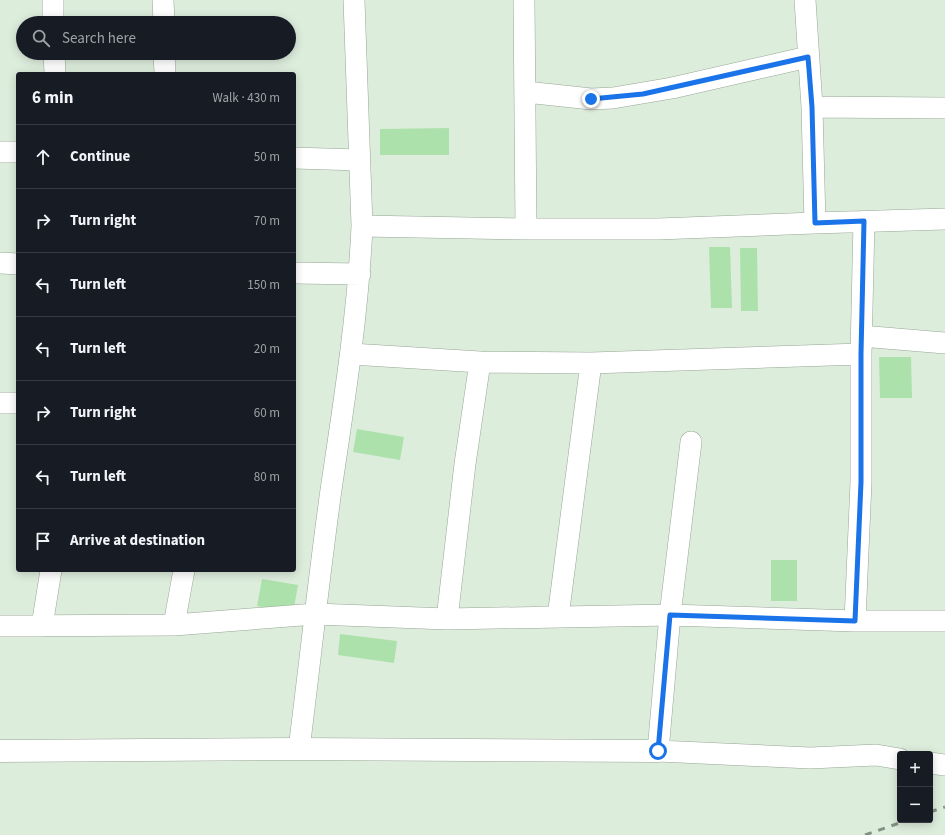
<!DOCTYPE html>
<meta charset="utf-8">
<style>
:root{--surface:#171b24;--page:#20242c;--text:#f1f3f6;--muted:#9ea1a6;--line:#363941}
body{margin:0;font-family:"Source Sans 3",sans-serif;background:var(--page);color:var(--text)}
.controls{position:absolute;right:12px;bottom:12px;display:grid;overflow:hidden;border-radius:4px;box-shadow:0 2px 10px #0003}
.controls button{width:36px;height:36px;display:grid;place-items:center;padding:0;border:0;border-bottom:1px solid var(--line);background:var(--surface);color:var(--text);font:20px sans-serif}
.stop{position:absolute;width:12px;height:12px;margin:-9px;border:3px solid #1a73e8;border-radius:50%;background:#fff}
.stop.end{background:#1a73e8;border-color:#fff;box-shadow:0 1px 4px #0008}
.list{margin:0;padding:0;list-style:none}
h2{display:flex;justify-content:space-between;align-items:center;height:52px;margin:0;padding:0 16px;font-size:17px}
h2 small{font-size:13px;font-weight:400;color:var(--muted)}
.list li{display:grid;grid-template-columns:26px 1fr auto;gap:12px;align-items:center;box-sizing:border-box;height:64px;padding:0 16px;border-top:1px solid var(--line)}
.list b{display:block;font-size:15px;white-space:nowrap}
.list em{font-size:13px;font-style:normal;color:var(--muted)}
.icon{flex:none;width:22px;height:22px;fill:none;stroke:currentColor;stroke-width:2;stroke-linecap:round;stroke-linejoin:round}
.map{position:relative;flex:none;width:945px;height:835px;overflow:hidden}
.search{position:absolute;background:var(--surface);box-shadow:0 2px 10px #0003;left:16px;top:16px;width:280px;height:44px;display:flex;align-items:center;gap:10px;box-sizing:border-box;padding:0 14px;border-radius:22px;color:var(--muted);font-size:15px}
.panel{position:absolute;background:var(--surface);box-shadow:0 2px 10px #0003;left:16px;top:72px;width:280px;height:500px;border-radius:4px}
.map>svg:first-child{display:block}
.building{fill:#ade1ab}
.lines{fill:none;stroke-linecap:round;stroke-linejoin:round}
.street-casing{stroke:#97a696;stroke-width:22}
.secondary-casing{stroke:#97a696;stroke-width:23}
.street{stroke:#fff;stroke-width:21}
.secondary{stroke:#fff;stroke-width:22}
.rail{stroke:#849084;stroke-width:3;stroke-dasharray:7 7;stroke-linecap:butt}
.route{stroke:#1a73e8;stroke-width:5}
</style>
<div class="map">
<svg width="945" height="835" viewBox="0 0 945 835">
<rect width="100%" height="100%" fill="#ddeddc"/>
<!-- building -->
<path class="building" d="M449,128V155H380V129Z
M709,247H730L732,308H711Z
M740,248H757L758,311H741Z
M879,357H911L912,398H880Z
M357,429L404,437L400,460L353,452Z
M771,560H797V601H771Z
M262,579L298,585L293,613L257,606Z
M340,634L397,641L394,663L338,655Z"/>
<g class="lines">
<!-- street casing -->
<g class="street-casing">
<path id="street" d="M53,0V23
M163,0L164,23
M354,0L362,226L526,229H658L815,223
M524,0L526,229
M805,0L812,107L815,223L945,219
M54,53L55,74
M164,53L165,74
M526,92L591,99L613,98L672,88L808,57
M812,107L945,108
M0,152H18
M294,158L359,160
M864,221L861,354V482L855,621L670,615L658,751L810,758L876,755L900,759
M0,263L18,264
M294,273L360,274
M861,336L945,343
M351,354L480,362L591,363L558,617
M591,363L861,354
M0,403H18
M447,619L465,464L480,362
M855,621H945
M174,625L184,570
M0,626L174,625L315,614L447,619L670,615L691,442
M42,626L51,570
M299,749C310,662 319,576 331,490C344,402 358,315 362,226
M930,763L945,765"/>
</g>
<!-- secondary casing -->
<g class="secondary-casing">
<path id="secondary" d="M0,751L299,749L658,751"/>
</g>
<!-- street -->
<use href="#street" class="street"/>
<!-- secondary -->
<use href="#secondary" class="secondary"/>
<!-- rail -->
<path class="rail" d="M930,812L945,807
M865,835L908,820"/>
</g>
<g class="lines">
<!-- route -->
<path class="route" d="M591,99L643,94L808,57L812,107L815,223L864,221L861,354V482L855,621L670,615L658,751"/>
</g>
</svg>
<div class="controls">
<button>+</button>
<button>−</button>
</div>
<div class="stop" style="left:658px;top:751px"></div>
<div class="stop end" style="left:591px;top:99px"></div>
<div class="search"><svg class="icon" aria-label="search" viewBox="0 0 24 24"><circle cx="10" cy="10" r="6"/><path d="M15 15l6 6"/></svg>Search here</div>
<section class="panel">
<h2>6 min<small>Walk · 430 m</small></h2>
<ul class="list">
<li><svg class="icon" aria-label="ahead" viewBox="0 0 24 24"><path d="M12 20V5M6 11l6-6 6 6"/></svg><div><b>Continue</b></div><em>50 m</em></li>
<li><svg class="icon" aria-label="right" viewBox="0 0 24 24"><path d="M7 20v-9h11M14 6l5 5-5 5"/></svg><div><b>Turn right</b></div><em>70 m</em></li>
<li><svg class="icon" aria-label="left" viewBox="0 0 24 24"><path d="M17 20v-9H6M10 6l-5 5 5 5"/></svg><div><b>Turn left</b></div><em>150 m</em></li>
<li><svg class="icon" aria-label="left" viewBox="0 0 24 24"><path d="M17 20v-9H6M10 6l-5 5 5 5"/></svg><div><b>Turn left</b></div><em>20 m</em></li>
<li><svg class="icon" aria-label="right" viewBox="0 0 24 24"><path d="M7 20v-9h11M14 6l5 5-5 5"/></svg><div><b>Turn right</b></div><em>60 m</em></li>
<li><svg class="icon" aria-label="left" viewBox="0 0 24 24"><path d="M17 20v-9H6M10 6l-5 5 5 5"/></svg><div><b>Turn left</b></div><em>80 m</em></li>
<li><svg class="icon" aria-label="arrive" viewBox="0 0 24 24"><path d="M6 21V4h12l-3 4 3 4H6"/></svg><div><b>Arrive at destination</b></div></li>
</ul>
</section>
</div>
